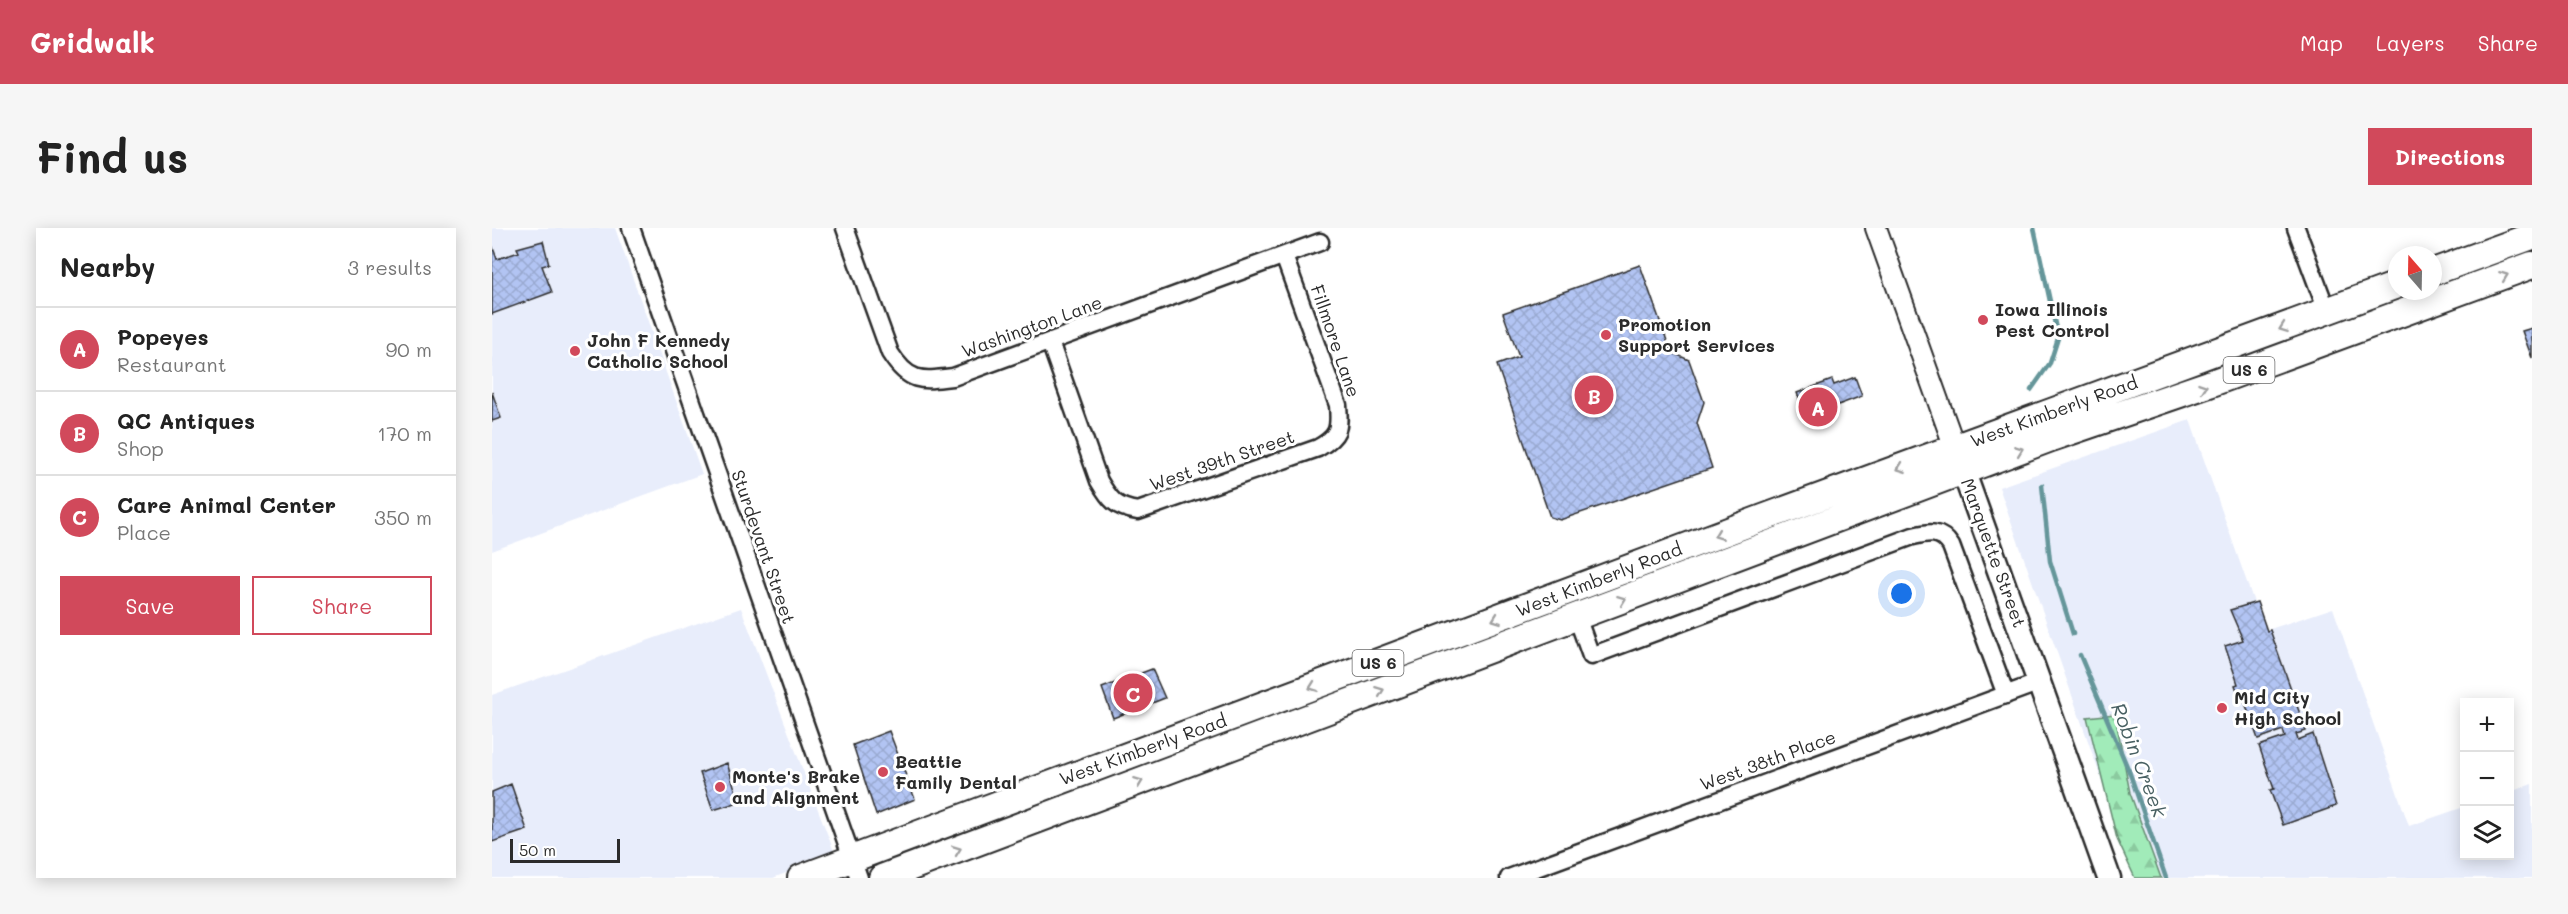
<!DOCTYPE html>
<meta charset="utf-8">
<style>
:root{--surface:#fff;--page:#f6f6f6;--text:#222;--muted:#767676;--line:#e0e0e0;--accent:#d1495b}
body{margin:0;font-family:Mali,sans-serif;background:var(--page);color:var(--text)}
.controls{position:absolute;right:18px;bottom:18px;display:grid;overflow:hidden;border-radius:0px;box-shadow:0 3px 15px #0003}
.controls button{width:54px;height:54px;display:grid;place-items:center;padding:0;border:0;border-bottom:2px solid var(--line);background:var(--surface);color:var(--text);font:30px sans-serif}
.compass{position:absolute;left:1896px;top:18px;width:54px;height:54px;border-radius:50%;background:var(--surface);box-shadow:0 3px 15px #0003;rotate:340deg}
.scale{position:absolute;left:18px;bottom:15px;width:110px;box-sizing:border-box;padding-left:6px;border:3px solid #2b2b2b;border-top:0;font-size:16px;line-height:21px;white-space:nowrap;color:#2b2b2b;-webkit-text-stroke:4px #fff;paint-order:stroke}
.you{position:absolute;left:1410px;top:366px;width:21px;height:21px;margin:-15px;border:4px solid #fff;border-radius:50%;background:#1a73e8;box-shadow:0 0 0 9px #1a73e833}
.badge{display:grid;place-items:center;width:39px;height:39px;border-radius:50%;background:var(--accent);color:#fff;font-size:20px;font-weight:700}
.pin{position:absolute;translate:-50% -50%;border:3px solid #fff;box-shadow:0 2px 6px #0006}
.list{margin:0;padding:0;list-style:none}
h2{display:flex;justify-content:space-between;align-items:center;height:78px;margin:0;padding:0 24px;font-size:26px}
h2 small{font-size:20px;font-weight:400;color:var(--muted)}
.list li{display:grid;grid-template-columns:39px 1fr auto;gap:18px;align-items:center;box-sizing:border-box;height:84px;padding:0 24px;border-top:2px solid var(--line)}
.list b{display:block;font-size:22px;white-space:nowrap}
.list p{margin:0;font-size:20px;white-space:nowrap;color:var(--muted)}
.list em{font-size:20px;font-style:normal;color:var(--muted)}
.actions{display:flex;gap:12px;padding:18px 24px}
.actions a{flex:1;padding:14px 0;border:2px solid var(--accent);border-radius:0px;text-align:center;font-size:21px;color:var(--accent)}
.actions .main{background:var(--accent);color:#fff}
.icon{flex:none;width:33px;height:33px;fill:none;stroke:currentColor;stroke-width:2;stroke-linecap:round;stroke-linejoin:round}
.map{position:relative;flex:none;width:2040px;height:650px;overflow:hidden;border-radius:0px}
header{display:flex;align-items:center;gap:36px;box-sizing:border-box;height:84px;padding:0 30px;background:var(--accent);color:#fff}
header strong{font-size:28px}
nav{display:flex;gap:33px;margin-inline-start:auto;font-size:21px}
.intro{display:flex;align-items:center;justify-content:space-between;box-sizing:border-box;height:144px;padding:0 36px}
h1{margin:0;font-size:42px}
.button{padding:15px 27px;border-radius:0px;background:var(--accent);color:#fff;font-size:21px;font-weight:700}
main{display:flex;gap:36px;padding:0 36px}
aside{flex:1;background:var(--surface);border-radius:0px;box-shadow:0 3px 15px #0003}
.map>svg:first-child{display:block}
.built{fill:#e8edfb}
.forest{fill:url(#forest-firs);stroke:#668b72;stroke-width:1.5}
.lines{fill:none;stroke-linecap:round;stroke-linejoin:round}
.stream{stroke:#65969a;stroke-width:4.5}
.building{fill:url(#building-cross-hatch);stroke:#2b2b2b;stroke-width:1.5}
.minor-casing{stroke:#2b2b2b;stroke-width:21}
.tertiary-casing{stroke:#2b2b2b;stroke-width:24}
.secondary-casing{stroke:#2b2b2b;stroke-width:27}
.primary-casing{stroke:#2b2b2b;stroke-width:30}
.minor{stroke:#fff;stroke-width:16}
.tertiary{stroke:#fff;stroke-width:20}
.secondary{stroke:#fff;stroke-width:22}
.primary{stroke:#fff;stroke-width:26}
.oneway{stroke:#a0a0a0}
.poi-dot{fill:#d1495b;stroke:#fff;stroke-width:2}
.labels{text-anchor:middle;stroke-width:6;stroke-linejoin:round;paint-order:stroke}
.shield{fill:#fff;stroke:#6b6b6b;stroke-width:1.5}
.shield-label{font-size:16px;font-weight:bold;fill:#2b2b2b}
.poi-label{font-size:18px;font-weight:bold;fill:#2b2b2b;stroke:#fff;text-anchor:start}
.street-label{font-size:18px;fill:#2b2b2b;stroke:#fff}
.water-label{font-size:20px;font-style:italic;fill:#486062;stroke:#fff}
</style>
<header>
<strong>Gridwalk</strong>
<nav><a>Map</a><a>Layers</a><a>Share</a></nav>
</header>
<div class="intro"><h1>Find us</h1><a class="button">Directions</a></div>
<main>
<aside>
<h2>Nearby<small>3 results</small></h2>
<ul class="list">
<li><span class="badge">A</span><div><b>Popeyes</b><p>Restaurant</p></div><em>90 m</em></li>
<li><span class="badge">B</span><div><b>QC Antiques</b><p>Shop</p></div><em>170 m</em></li>
<li><span class="badge">C</span><div><b>Care Animal Center</b><p>Place</p></div><em>350 m</em></li>
</ul>
<div class="actions"><a class="main">Save</a><a>Share</a></div>
</aside>
<div class="map">
<svg width="2040" height="650" viewBox="0 0 2040 650">
<defs>
<pattern id="forest-firs" width="22" height="20" patternUnits="userSpaceOnUse" patternTransform="scale(1.5)"><rect width="22" height="20" fill="#a1ebb9"/><path d="M5 1l3.5 6h-7zM16 11l3.5 6h-7z" fill="#8bca9f"/></pattern>
<pattern id="building-cross-hatch" width="8" height="8" patternUnits="userSpaceOnUse" patternTransform="scale(1.5)"><rect width="8" height="8" fill="#b2c4f3"/><path d="M0 0l8 8M0 8l8-8" fill="none" stroke="#99a9d0"/></pattern>
</defs>
<rect width="100%" height="100%" fill="#fff"/>
<filter id="ink" filterUnits="userSpaceOnUse"><feTurbulence type="fractalNoise" baseFrequency=".0167" numOctaves="2"/><feDisplacementMap in="SourceGraphic" scale="12" xChannelSelector="R" yChannelSelector="G"/><feConvolveMatrix kernelMatrix="1 2 1 2 8 2 1 2 1" color-interpolation-filters="sRGB"/></filter>
<g filter="url(#ink)">
<!-- built -->
<path class="built" d="M0,0H123L210,246L0,323Z
M1698,192L1772,403L1841,380L1917,598L1972,579V628H2018V564L2040,556V650H1644L1507,259Z
M249,380L343,626L281,650H0V467Z"/>
<!-- forest -->
<path class="forest" d="M1623,486L1638,565L1669,650H1643L1625,611L1595,489Z"/>
<g class="lines">
<!-- stream -->
<path class="stream" d="M1539,162L1558,135L1566,110L1542,0
M1550,257L1558,333L1581,406
M1588,427L1637,543L1674,650"/>
</g>
<!-- building -->
<path class="building" d="M51,13L57,36L50,38L60,64L0,86V17L5,31L27,24L25,20Z
M1148,37L1179,124L1197,132L1212,174L1205,195L1220,240L1068,292L1058,289L1005,137L1027,129L1011,85Z
M2040,100V130L2030,103Z
M1363,149L1370,168L1314,189L1305,165L1340,152L1342,157Z
M0,164L9,190L0,193Z
M1765,374L1775,403L1778,402L1814,503L1804,506L1806,512L1821,506L1844,578L1791,597L1778,562L1782,561L1767,518L1793,509L1791,502L1766,511L1752,472L1749,473L1743,457L1746,456L1733,418L1751,412L1738,382Z
M660,441L673,470L621,490L610,460Z
M397,503L423,571L384,587L361,517Z
M235,535L247,574L221,582L208,545Z
M19,556L35,602L0,614V564Z"/>
<g class="lines">
<!-- minor casing -->
<g class="minor-casing">
<path id="minor" d="M139,0L367,650
M353,0L398,125C417,155 429,153 461,149L828,14
M1804,0L1835,83
M558,114L607,253C618,272 624,280 646,283L826,220C847,208 848,201 846,177L792,28
M1085,389L1099,428L1421,308C1437,304 1449,302 1459,318L1514,467
M1017,650L1548,454"/>
</g>
<!-- tertiary casing -->
<g class="tertiary-casing">
<path id="tertiary" d="M1384,0L1463,220"/>
</g>
<!-- secondary casing -->
<g class="secondary-casing">
<path id="secondary" d="M1466,228L1617,650"/>
</g>
<!-- primary casing -->
<g class="primary-casing">
<path id="primary" d="M1941,44L2040,8
M309,650L1271,290L1905,57
M390,650L1559,210L1717,156L2040,37"/>
</g>
<!-- minor -->
<use href="#minor" class="minor"/>
<!-- tertiary -->
<use href="#tertiary" class="tertiary"/>
<!-- secondary -->
<use href="#secondary" class="secondary"/>
<!-- primary -->
<use href="#primary" class="primary"/>
</g>
<!-- one-way arrows -->
<defs><path id="oneway-chevron" d="M-2-3.5L2.5 0L-2 3.5" fill="none" stroke-width="1.6" stroke-linecap="round" stroke-linejoin="round" transform="scale(1.5)"/></defs>
<g class="oneway">
<use href="#oneway-chevron" transform="translate(2012 48) rotate(-21)"/>
<use href="#oneway-chevron" transform="translate(1791 100) rotate(160)"/>
<use href="#oneway-chevron" transform="translate(1711 159) rotate(-19)"/>
<use href="#oneway-chevron" transform="translate(1527 222) rotate(-21)"/>
<use href="#oneway-chevron" transform="translate(1409 240) rotate(160)"/>
<use href="#oneway-chevron" transform="translate(1226 307) rotate(159)"/>
<use href="#oneway-chevron" transform="translate(1130 372) rotate(-21)"/>
<use href="#oneway-chevron" transform="translate(1004 391) rotate(160)"/>
<use href="#oneway-chevron" transform="translate(821 459) rotate(160)"/>
<use href="#oneway-chevron" transform="translate(888 463) rotate(-21)"/>
<use href="#oneway-chevron" transform="translate(647 554) rotate(-21)"/>
<use href="#oneway-chevron" transform="translate(465 622) rotate(-20)"/>
</g>
</g>
<!-- markers -->
<g class="poi-dot">
<circle cx="1491" cy="92" r="6"/>
<circle cx="1114" cy="107" r="6"/>
<circle cx="83" cy="123" r="6"/>
<circle cx="1730" cy="480" r="6"/>
<circle cx="391" cy="544" r="6"/>
<circle cx="228" cy="559" r="6"/>
</g>
<g class="labels">
<!-- shield labels -->
<g class="shield">
<rect x="1731.5" y="129" width="51" height="26" rx="4.5"/>
<rect x="860.5" y="422" width="51" height="26" rx="4.5"/>
</g>
<g class="shield-label">
<text x="1757" y="148">US 6</text>
<text x="886" y="441">US 6</text>
</g>
<!-- poi labels -->
<g class="poi-label">
<text x="1503" y="88">Iowa Illinois<tspan x="1503" dy="21">Pest Control</tspan></text>
<text x="1126" y="103">Promotion<tspan x="1126" dy="21">Support Services</tspan></text>
<text x="95" y="119">John F Kennedy<tspan x="95" dy="21">Catholic School</tspan></text>
<text x="1742" y="476">Mid City<tspan x="1742" dy="21">High School</tspan></text>
<text x="403" y="540">Beattie<tspan x="403" dy="21">Family Dental</tspan></text>
<text x="240" y="555">Monte's Brake<tspan x="240" dy="21">and Alignment</tspan></text>
</g>
<!-- street labels -->
<g class="street-label">
<text transform="translate(540 99) rotate(-20)" y="6">Washington Lane</text>
<text transform="translate(843 113) rotate(71)" y="6">Fillmore Lane</text>
<text transform="translate(1562 184) rotate(-20)" y="6">West Kimberly Road</text>
<text transform="translate(730 233) rotate(-19)" y="6">West 39th Street</text>
<text transform="translate(271 319) rotate(71)" y="6">Sturdevant Street</text>
<text transform="translate(1501 325) rotate(70)" y="6">Marquette Street</text>
<text transform="translate(1107 352) rotate(-21)" y="6">West Kimberly Road</text>
<text transform="translate(651 522) rotate(-20)" y="6">West Kimberly Road</text>
<text transform="translate(1276 533) rotate(-20)" y="6">West 38th Place</text>
</g>
<!-- water labels -->
<g class="water-label">
<text transform="translate(1647 532) rotate(69)" y="7">Robin Creek</text>
</g>
</g>
</svg>
<div class="controls">
<button>+</button>
<button>−</button>
<button><svg class="icon" aria-label="layers" viewBox="0 0 24 24"><path d="M12 4l9 5-9 5-9-5zM3 14l9 5 9-5"/></svg></button>
</div>
<svg class="compass" viewBox="-18 -18 36 36"><path d="M0-13l5 13h-10z" fill="#e53935"/><path d="M0 13l5-13h-10z" fill="#767676"/></svg>
<div class="scale">50 m</div>
<div class="you"></div>
<div class="pin badge" style="left:1326px;top:179px">A</div>
<div class="pin badge" style="left:1102px;top:167px">B</div>
<div class="pin badge" style="left:641px;top:465px">C</div>
</div>
</main>
